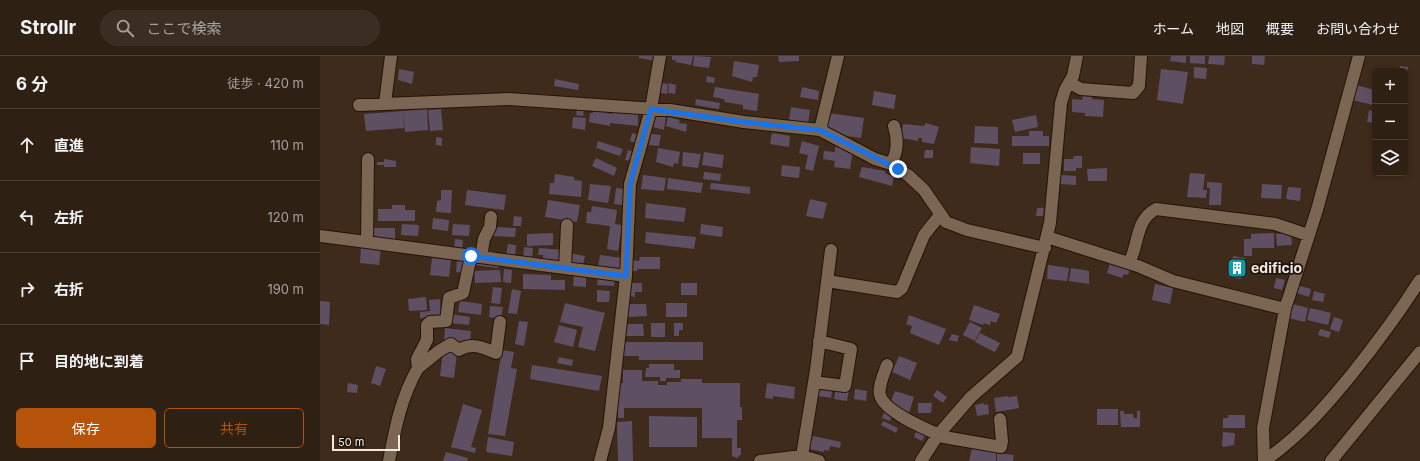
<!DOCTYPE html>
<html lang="ja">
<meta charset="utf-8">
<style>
:root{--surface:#2f2014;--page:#3b2d22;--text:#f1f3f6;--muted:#a7a3a0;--line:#4a3e34;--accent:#b45309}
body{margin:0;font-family:Inter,"Noto Sans JP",sans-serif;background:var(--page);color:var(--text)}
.controls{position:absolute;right:12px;top:12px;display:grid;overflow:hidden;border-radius:6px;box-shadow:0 2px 6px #0003}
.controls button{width:36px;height:36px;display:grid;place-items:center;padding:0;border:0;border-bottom:1px solid var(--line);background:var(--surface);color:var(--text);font:20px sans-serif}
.scale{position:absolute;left:12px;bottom:10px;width:68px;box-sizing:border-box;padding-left:4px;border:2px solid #f5e8de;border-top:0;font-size:11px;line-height:14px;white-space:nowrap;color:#f5e8de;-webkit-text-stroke:3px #1f160f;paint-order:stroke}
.stop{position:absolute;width:12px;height:12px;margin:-9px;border:3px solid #1a73e8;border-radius:50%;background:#fff}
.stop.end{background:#1a73e8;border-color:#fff;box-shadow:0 1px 4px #0008}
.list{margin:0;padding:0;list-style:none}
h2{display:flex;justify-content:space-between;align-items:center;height:52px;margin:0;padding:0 16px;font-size:17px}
h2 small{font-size:13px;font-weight:400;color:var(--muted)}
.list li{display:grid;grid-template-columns:26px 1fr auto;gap:12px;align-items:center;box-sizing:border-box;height:72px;padding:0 16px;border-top:1px solid var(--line)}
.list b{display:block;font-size:15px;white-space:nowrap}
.list em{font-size:13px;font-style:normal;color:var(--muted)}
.actions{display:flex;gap:8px;padding:12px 16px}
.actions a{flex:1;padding:9px 0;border:1px solid var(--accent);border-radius:6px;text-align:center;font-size:14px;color:var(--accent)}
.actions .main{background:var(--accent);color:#fff}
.icon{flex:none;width:22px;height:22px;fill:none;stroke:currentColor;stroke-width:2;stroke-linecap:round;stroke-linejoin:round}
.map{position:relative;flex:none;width:1100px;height:405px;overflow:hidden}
header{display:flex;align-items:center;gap:24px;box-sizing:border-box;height:56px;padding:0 20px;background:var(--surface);border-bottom:1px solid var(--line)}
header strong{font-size:19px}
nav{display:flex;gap:22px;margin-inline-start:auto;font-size:14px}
.search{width:280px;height:36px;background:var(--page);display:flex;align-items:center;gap:10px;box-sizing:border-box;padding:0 14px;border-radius:22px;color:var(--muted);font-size:15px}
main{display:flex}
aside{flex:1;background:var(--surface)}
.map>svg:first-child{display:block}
.building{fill:#5f4f63}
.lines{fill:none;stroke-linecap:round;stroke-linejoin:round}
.minor-casing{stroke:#251304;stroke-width:14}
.minor{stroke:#7b6553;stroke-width:12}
.route{stroke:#1a73e8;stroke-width:5}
.labels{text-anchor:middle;stroke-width:3.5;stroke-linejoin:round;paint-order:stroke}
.poi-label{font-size:14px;font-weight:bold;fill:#f5e8de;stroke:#1f160f;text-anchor:start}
</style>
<header>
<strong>Strollr</strong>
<div class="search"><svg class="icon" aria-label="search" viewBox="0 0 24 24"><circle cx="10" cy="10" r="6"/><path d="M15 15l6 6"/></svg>ここで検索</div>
<nav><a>ホーム</a><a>地図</a><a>概要</a><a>お問い合わせ</a></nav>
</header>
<main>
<aside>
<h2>6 分<small>徒歩 · 420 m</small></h2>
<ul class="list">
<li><svg class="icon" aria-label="ahead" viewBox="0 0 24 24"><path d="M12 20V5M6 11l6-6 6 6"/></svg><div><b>直進</b></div><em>110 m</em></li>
<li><svg class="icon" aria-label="left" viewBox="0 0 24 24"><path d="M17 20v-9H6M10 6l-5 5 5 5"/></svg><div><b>左折</b></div><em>120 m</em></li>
<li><svg class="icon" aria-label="right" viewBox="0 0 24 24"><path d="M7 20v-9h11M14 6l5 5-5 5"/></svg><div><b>右折</b></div><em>190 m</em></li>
<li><svg class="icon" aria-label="arrive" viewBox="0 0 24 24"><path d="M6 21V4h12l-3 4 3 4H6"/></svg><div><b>目的地に到着</b></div></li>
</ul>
<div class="actions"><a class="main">保存</a><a>共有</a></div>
</aside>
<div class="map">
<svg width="1100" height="405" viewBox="0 0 1100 405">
<rect width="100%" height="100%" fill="#3f2b1b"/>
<!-- building -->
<path class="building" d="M319,0H337L336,5L319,2Z
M352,0H373L371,9L355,6L356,4H352Z
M374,0L391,1L389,12L373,10Z
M458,0H479V5L459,6Z
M851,0H866V7L850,5Z
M870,0H885V8L870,7Z
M889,0H905L904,9L888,8Z
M932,0H945L944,9L932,8Z
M414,5L439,9L437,21H433L432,26L412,20Z
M1080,10L1088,11L1086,24L1085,15H1079Z
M874,11L887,12L886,23L874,22Z
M79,13L94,16L92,28L78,24Z
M841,13L868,16L863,48L837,44Z
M387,20L395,22L394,27L386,26Z
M235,23L259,28L258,34L234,30Z
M342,27L348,28L347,38L340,37Z
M349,27L356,29L355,38L348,37Z
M1036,29L1055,34L1053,49L1032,44Z
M395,31L439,38L437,55L423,53V49L405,46L404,43L393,41Z
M482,31L499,35L498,44L480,41Z
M554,35L576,39L574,53L552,49Z
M763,40H772V43L784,44L783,61L765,60V57L752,56V43L762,44Z
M376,43L400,47L399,53L375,49Z
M471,51L490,54L488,67L469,64Z
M257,52L264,53L263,60L256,59Z
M107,53L108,74L85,76L83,55Z
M121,53L123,74L110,75L108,54Z
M273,53L286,54V57L292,58V56L318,58V70L290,67V70L269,66L270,57H273Z
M1049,54L1055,56V67L1047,66Z
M83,55L84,72L46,75L44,58Z
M508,57L544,62L541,82L513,78L514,73L506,72Z
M336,59L346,60L344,74L333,71Z
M716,59L718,71L695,76L692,64Z
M253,61L266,62L265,74L252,72Z
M348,61L360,64L359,67L367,68L366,76L346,70Z
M606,67L619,71L614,88L602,86V82H598V85L581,82L583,68L604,70Z
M655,70L678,71V88L654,87Z
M709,75H723V80H729V90H692V80H709Z
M312,77L318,79L316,87L310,85Z
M452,77L470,80L469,91L450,88Z
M331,78L341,79L339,90L329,89Z
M116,81L122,82V90L116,89Z
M278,85L303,93L300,100L276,92Z
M482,85L499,90L493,115L485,113L488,99L479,97Z
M515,91L533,93L530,113L514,111L515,105L503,103L504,95L515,96Z
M651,91L680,93L679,110L650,107Z
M338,92L360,96L358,108L354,107L353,111L336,106Z
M308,94L314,96L311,105L305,104Z
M605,94H613V102H604Z
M363,96L381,98L378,112L362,110Z
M384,96L404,99L402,112L382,109Z
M703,97H720V108H703Z
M754,100H762V112H756V115H744V103H753Z
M276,102L297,112L294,120L272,110Z
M64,103L76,105V111H64V109H57V106H64Z
M462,109L480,111L479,122L461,120Z
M542,111L565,115V117L574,121L572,130L539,121Z
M787,112V125H768L767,113Z
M384,116L401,118L400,125L383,123Z
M870,117L885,118L883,134H887L886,142L867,141Z
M235,118L254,121V124L262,125L261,141L229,138L230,127H234Z
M323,119L346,122L344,135L321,133Z
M740,119L756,120V129L740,128Z
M348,122L383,127L381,137L347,133Z
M887,126L902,127L901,149H889L890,132H887Z
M391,127L430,131V138L390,133Z
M270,128L291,130L288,147L268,144Z
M942,128L962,129L961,143L941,142Z
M968,131L981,132L980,145L966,143Z
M296,132L305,133L303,149L294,148Z
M121,134H132L131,157L116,156L117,145L121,144Z
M147,134L186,139L184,154L145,149Z
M490,143L507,147L503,163L486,160Z
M228,144L260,149L257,166L225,161Z
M326,147L366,152L364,166L325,162Z
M72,149H85V154H95V165H58V153H72Z
M272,150L297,154L295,168L302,169L298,195L287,193L290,170L266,167L267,156H271Z
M717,152H724L723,160H716Z
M194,160L202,161L201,170H193Z
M113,162L129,164L128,175L112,173Z
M82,168L99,169L98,180L81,179Z
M133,168L150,169L149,180L132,179Z
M381,168L403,171L402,181L380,178Z
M173,171L196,172L195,181L173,180Z
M51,172H75V184L51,183Z
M326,176L376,181L374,193L325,187Z
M233,177V189L207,190V178Z
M954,177V192H932V200H924V183H931V178Z
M971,177L972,189L957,190L956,178Z
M135,183L143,184L142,193L134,192Z
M188,188L196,189L195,201L186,200Z
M41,191L61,192L59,209L40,207Z
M204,191L213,192L212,203H203Z
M219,192L242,194L241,209L233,208V203H223V199H218Z
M249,197L265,200L263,208L248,206Z
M280,199L302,202L301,214L278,211Z
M913,200L925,202L921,223L908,221Z
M320,201H340V213H317V215H311V204L319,205Z
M112,202L131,204L129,221L110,219Z
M137,204L146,205L144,217L136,216Z
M156,204L179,207L178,212L155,209Z
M790,207L810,213L808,219L804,218L802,222L787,217Z
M728,209L749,212L747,225L727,223Z
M751,212L769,215V228L749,225Z
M184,213L192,214L191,227L183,226Z
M180,214L181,226L155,227L154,215Z
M203,218L231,219V224H245V234L203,233Z
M254,219H266V231L253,230Z
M278,221L295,222L294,230L277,229Z
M956,222L965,224L962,234L954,232Z
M309,227H322V236H315V241L309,240Z
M361,227H377V239H361Z
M835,228L853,232L850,248L832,244Z
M976,229L991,233L989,241L974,236Z
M173,231L182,232L180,248L171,247Z
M192,233L201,235L197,258L188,257Z
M277,234L290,235L289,246H277Z
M994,235L1005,238L1003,246L992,244Z
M106,241L107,254L89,255L88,243Z
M120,243L121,261L100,262V256L110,255L109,244Z
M0,245L10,246L9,269L0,268Z
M140,245L162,248L161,259L138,256Z
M245,247L285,257L275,295L258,291L263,271L240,266Z
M346,247H367V261H346Z
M307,248H326L327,260L307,261Z
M973,248L988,252L985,266L969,262Z
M654,249L680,258L676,267L671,265L670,269L664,267L663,269L649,264Z
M170,250L183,251L181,263L169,261Z
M990,252L1011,257L1008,269L987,264Z
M130,258L150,261L149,269L129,267Z
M589,259L626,273L619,289L590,277L592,270L586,268Z
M1014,261L1023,264L1019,276L1010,273Z
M199,265L208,266L204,290L195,288Z
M650,266L662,272L659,277L647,271Z
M331,267H345V281H331Z
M354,267H363V274H359V280H354Z
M304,268H323L324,280H304Z
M239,269L257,274L253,291L234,286Z
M647,271L659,277L655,285L643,279Z
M125,272L151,275L150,287L124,285Z
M1000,273L1011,276L1009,282L998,279Z
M660,277L680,287L675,296L655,286Z
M632,278L639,280L637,286L629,284Z
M303,286H383V304H319V300H303Z
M182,294L194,296L191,312L197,313L185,380L168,378Z
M123,295L137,297L134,322L120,320Z
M579,300L597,307L590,324L572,316Z
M239,301L253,304L252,310L237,307Z
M329,308H354V314H360V322H346V325H340V321H325L326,312H329Z
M212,309L282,320L279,335L210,323Z
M56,310L66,313L60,330L51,327Z
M303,314H322V325H338V329H347V326H361V323H382V327H420V351H422V364H417V392H421V398L417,402L412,400V382H382V352H304V362H298V327H303Z
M28,327L38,329L37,337L27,336Z
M447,327L475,331L474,343L453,340V343L445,342Z
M500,328L513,330L511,342L498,340Z
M516,331L529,334L527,345L514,343Z
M535,333L547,335L546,345L534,343Z
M617,334L627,341L623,347L613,340Z
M575,335L594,341L589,357L569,350Z
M687,340L688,341L697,340L699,352L676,356L674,342Z
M598,347H612L611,357H598Z
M664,347V349L668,348L669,358L657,360L655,349Z
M143,348L162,354L151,391L156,392L155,397L131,391Z
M777,353H798V369H777Z
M565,354L573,356L570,365L562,362Z
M800,355H804V358H813L814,362H817V355H820V371H801Z
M908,359H925V372H903V362H908Z
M329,360L377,361V391H329Z
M312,365L313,405H298L297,366Z
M563,365L578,372L576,377L561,369Z
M597,374L606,378L602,385L594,381Z
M903,376L915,377L914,389L903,391L902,389Z
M493,380L521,386L520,392L510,390L509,395L504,394V396L485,392L487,383L492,384Z
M168,381L194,386L192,400L166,396Z
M652,392L676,395V405H649Z
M126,396L148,402L147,405H123Z
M677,397L694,399L693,405H677Z"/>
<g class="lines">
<!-- minor casing -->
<g class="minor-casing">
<path id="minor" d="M750,27L761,33L813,37L819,30L821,0
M65,47L71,0
M39,49L189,43L350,54L424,66L500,74L555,103L571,108L589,120L604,134L626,166L647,174L725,192
M500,74L518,0
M571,108C578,95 578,84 574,70
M0,180L306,220
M727,181L818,210L853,225L965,253
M47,185L48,103
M161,201L164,183L170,171L171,161
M809,207C819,189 815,164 836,153L955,168L988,179
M245,212L247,169
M507,225L577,236L582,232L604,179L620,159
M567,309C564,318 558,330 560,339C564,356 608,374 624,381L681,391L682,385L680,363
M98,312L119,295L131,288L139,294C152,286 164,292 176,297L180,266
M494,326L525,330L531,293L499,285
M482,400L496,314L511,194
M69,405C75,373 81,341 98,312L97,303L107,284V269L110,266L126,265L129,242L143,237L151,200
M280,405L289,372L306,220L310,128L331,53L340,0
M440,405L482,400L499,405
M601,405L618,379L651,341L697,301L730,167L741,47L745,34L753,20L757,0
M944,405L943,372L965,253L997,154L1039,0
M944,405C979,381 1005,351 1032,318C1056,288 1079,257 1100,224
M1011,405L1100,296"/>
</g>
<!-- minor -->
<use href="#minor" class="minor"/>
</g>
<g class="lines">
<!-- route -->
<path class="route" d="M151,200L306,220L310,128L331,53L424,66L500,74L578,113"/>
</g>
<!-- icons -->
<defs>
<g id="building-square" transform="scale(1)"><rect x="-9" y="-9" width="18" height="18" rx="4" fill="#0f9aa8" stroke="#1f160f"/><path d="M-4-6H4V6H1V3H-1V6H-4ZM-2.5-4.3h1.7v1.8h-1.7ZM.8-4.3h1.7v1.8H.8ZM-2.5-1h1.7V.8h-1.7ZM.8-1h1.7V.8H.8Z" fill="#fff"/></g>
</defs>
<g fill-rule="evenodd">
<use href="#building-square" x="917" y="212"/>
</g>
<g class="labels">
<!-- poi labels -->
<g class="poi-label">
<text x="931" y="217">edificio</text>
</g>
</g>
</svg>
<div class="controls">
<button>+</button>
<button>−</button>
<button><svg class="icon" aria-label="layers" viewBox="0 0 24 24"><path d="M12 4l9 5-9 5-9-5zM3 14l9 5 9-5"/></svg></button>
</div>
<div class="scale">50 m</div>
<div class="stop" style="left:151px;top:200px"></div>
<div class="stop end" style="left:578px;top:113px"></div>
</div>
</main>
